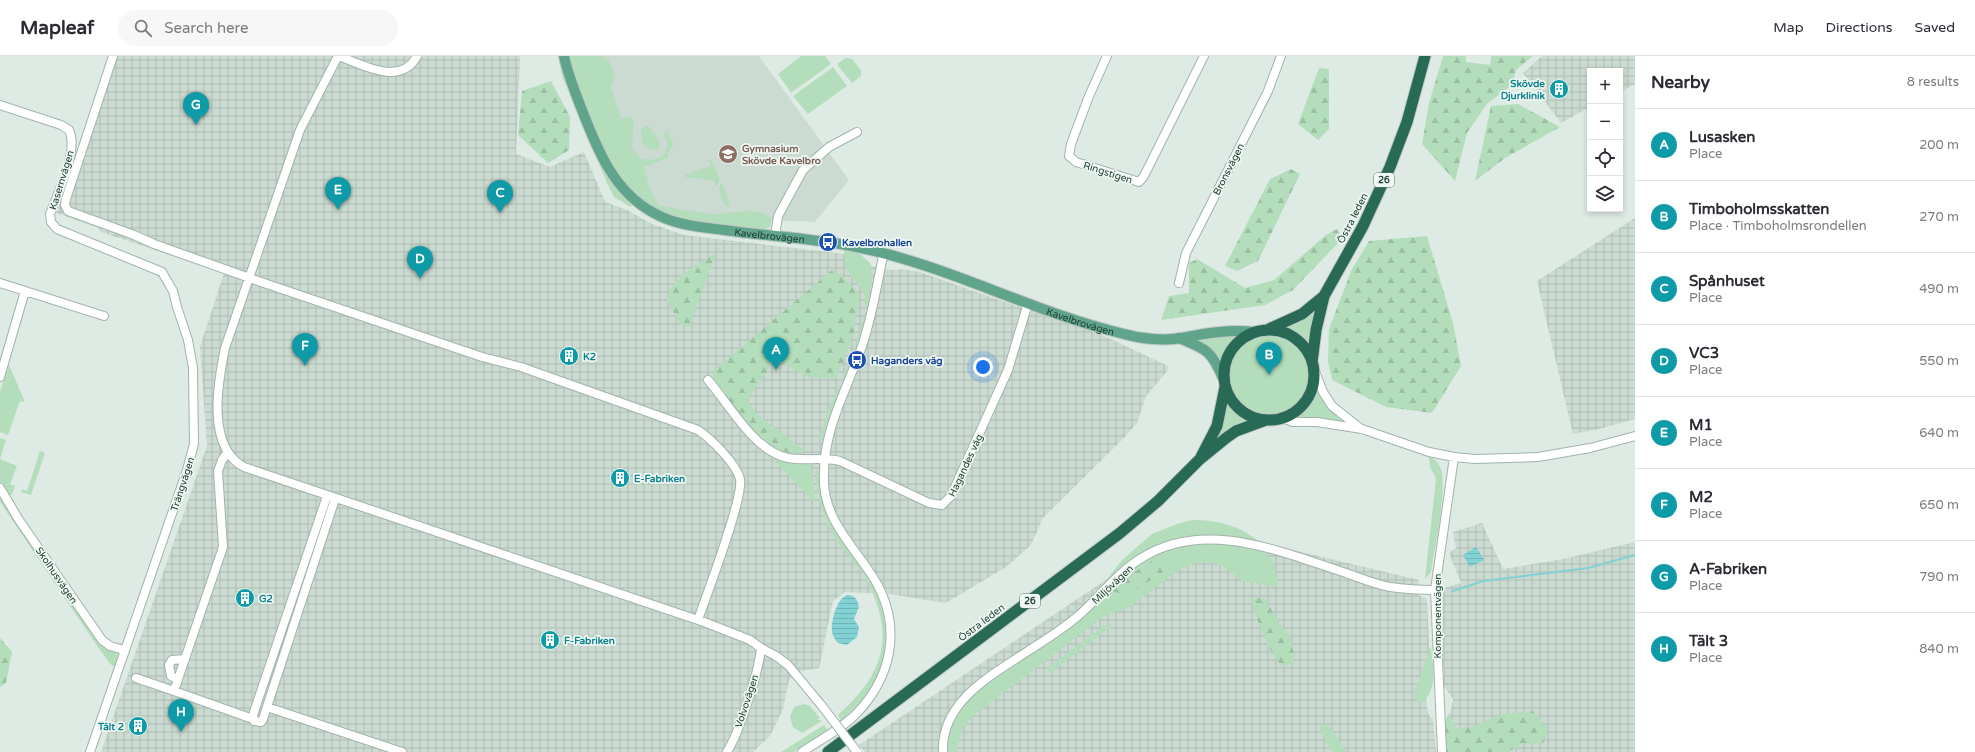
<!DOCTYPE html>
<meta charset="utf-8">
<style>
:root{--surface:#fff;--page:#f7f7f7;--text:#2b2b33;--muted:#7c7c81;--line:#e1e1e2;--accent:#8a443d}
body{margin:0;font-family:"Varela Round",sans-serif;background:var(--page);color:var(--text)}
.controls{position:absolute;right:12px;top:12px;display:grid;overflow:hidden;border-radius:0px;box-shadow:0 2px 6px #0003}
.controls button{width:36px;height:36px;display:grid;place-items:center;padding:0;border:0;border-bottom:1px solid var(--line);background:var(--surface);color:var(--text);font:20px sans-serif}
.you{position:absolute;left:983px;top:311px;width:14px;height:14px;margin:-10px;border:3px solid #fff;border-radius:50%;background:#1a73e8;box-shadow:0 0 0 6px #1a73e833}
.badge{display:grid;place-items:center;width:26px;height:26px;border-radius:50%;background:var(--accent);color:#fff;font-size:13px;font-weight:700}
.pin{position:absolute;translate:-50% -33px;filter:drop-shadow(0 1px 2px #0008)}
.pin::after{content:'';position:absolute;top:21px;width:14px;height:12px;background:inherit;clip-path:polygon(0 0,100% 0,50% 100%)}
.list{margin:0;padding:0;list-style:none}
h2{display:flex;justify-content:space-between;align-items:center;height:52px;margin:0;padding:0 16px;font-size:17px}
h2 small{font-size:13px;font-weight:400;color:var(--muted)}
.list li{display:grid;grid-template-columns:26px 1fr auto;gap:12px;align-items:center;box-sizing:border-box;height:72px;padding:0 16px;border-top:1px solid var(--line)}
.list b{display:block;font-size:15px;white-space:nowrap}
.list p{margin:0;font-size:13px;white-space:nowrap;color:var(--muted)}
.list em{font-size:13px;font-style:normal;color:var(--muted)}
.icon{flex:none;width:22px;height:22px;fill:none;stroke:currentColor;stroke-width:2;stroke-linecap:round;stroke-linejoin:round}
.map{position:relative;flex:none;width:1635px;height:696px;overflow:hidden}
header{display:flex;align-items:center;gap:24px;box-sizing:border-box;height:56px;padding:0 20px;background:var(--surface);border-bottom:1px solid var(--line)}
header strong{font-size:19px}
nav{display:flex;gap:22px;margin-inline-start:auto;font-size:14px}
.search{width:280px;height:36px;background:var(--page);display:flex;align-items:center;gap:10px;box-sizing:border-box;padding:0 14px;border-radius:22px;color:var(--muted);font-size:15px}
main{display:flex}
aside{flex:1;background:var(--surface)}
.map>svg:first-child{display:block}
.built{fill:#ccdbd2}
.industrial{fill:url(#industrial-grid)}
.grass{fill:#b4debb;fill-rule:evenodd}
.forest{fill:url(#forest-firs)}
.water{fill:url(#water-rules)}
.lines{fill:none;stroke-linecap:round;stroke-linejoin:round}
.stream{stroke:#81d1d5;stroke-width:2}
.minor-casing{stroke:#a1b3ab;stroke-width:10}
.major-casing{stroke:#c0c8c5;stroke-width:12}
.highway-casing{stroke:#c0c8c5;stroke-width:13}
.minor{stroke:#fff;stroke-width:8}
.major{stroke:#5fa48b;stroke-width:10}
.highway{stroke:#286a55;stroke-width:11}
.minor-bridge-casing{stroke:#a1b3ab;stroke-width:10;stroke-linecap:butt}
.minor-bridge{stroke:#fff;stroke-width:8}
.labels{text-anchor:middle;stroke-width:3.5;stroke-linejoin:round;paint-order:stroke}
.shield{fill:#eef7f2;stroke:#5c746b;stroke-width:1}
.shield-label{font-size:9px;font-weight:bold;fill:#1e3c31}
.culture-label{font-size:10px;font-weight:bold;fill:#0d838f;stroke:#eef7f2;text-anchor:start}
.education-label{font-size:10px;font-weight:bold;fill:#785e54;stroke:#eef7f2;text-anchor:start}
.street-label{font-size:10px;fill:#1e3c31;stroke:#eef7f2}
.transit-label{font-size:10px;font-weight:bold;fill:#164399;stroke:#eef7f2;text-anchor:start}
</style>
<header>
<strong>Mapleaf</strong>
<div class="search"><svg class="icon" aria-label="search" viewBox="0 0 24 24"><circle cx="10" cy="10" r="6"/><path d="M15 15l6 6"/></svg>Search here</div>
<nav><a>Map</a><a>Directions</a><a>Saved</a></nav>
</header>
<main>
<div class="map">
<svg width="1635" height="696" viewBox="0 0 1635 696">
<defs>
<pattern id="industrial-grid" width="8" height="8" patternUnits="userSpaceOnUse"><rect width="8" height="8" fill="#ccdbd2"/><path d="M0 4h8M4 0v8" fill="none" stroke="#afbdb5"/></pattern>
<pattern id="forest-firs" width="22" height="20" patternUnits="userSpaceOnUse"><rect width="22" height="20" fill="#b4debb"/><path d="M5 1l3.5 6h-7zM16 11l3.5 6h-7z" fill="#9abfa1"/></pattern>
<pattern id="water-rules" width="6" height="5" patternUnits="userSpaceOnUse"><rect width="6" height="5" fill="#81d1d5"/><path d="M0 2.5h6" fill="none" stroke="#6fb4b7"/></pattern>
</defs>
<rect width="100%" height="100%" fill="#deebe4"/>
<!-- built -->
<path class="built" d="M600,0H759L849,124L815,166L722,162L652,150L611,72Z"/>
<!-- industrial -->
<path class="industrial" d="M109,0H520L516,98L550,111L584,96L605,146L627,154L652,168L684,179L845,198L870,210L893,214L902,213L920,216L1030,255L1098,277L1168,310L1169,313L1146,340L1137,367L1124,382L1043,462L1031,489L1006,511L946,547L890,538L845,536L833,545L819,612L801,615L789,624L783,653L770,680L753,696H101L207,390L200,291L224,217L101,176L99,172L56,157Z
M1542,0H1635V28L1620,36V15H1590V51L1561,67L1523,17Z
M1635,162V363L1599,373L1573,378L1537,225Z
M1482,467L1503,513L1563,503L1635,486V696H1451L1449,666L1453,643L1444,630L1441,533L1461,527L1449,497L1456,492L1453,476Z
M1188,469L1419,524L1418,539L1427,543L1431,634L1426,641L1428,658L1433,663L1436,696H865L859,689Z"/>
<!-- grass -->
<path class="grass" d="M558,0C562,5 563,18 566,25C583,69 597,117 632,149L630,151L614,141L607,127L562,20Z
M568,0H604V3H608L615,19L611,31L621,63L631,61L634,66L632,92L641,103L651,104L663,100L668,88L663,78L667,75L669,77L668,79L674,88L668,96V102L644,111L650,133L658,149C676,153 694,156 712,158C730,159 757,148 772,163L770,171L764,174L723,170L672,162L640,143L613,114L581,39Z
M801,0H825L831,8L791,37L778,18Z
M846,2L852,3L861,14V20L852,27L838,10V7Z
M833,11L847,30L808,58L793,40Z
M644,70H648C654,75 659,83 660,90L657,94L649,93L642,87L641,74Z
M711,103L720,123L716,131H715V125L684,121L685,119L710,110L708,104Z
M722,126L730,148L728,151L724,149L719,132Z
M844,193L860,198L871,208L872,225L868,251L865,252C866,228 857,232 848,215C844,209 844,200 844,193Z
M1316,252L1311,294L1295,278L1279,272Z
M865,256L867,257C863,277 856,311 841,325L859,279Z
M1243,277L1232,287L1221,307L1215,297L1192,282Z
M1228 319a41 41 0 1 1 82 0a41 41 0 1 1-82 0Z
M9,309L25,346L20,345L8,379L0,376V335Z
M839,329L842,330L825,371L822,385L819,382L827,357Z
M1316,330C1323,347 1332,357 1347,367L1292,362L1308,347Z
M1225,341L1235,354L1255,365L1215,386Z
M0,382L6,384L0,403L17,410L10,428L15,430L12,439L8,438L0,427Z
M40,395L45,397L31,439L21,436L22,433L27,435Z
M766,396L782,405L811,409L815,444L813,445Z
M1429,401C1434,402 1438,406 1440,411C1449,427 1434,495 1431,516L1425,523L1436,422L1430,411Z
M815,410C822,419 821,443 825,455C833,477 848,495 862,512L860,514C828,477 819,460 815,410Z
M0,441L101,589L116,596L118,600L115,611L110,608L93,584L0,446Z
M1192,464C1215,464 1241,469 1259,486L1214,479L1197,480L1163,487L1139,499L1067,565L977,625L962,639L946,664L939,696H938C943,644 964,633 1004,606C1024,592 1045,578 1065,565L1095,538L1123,503L1152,478L1177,468Z
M1208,487C1224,488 1264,489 1272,504C1276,511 1277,523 1278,531L1242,525L1224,511L1215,507L1199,506L1180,513L1130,551L1104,560L973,660L962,673L956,696H947C948,681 950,666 960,653C988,617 1035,599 1071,570C1097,550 1116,521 1145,504C1165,493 1186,489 1208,487ZM1148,507L1168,513L1126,540L1114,535L1130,519Z
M867,518C889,553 894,593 873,631C865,644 852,654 841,665L838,659C886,616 896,578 864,519Z
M1110,568L1112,570L1051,616L1048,615L1049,611L1103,570Z
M1431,591C1433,610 1438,630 1424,645L1417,646L1414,641L1415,635L1430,592Z
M804,648L810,650L820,662L817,663L822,665L802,677L793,671L790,661L794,651Z
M824,669L828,674L826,676L794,696H781Z
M1324,669L1329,670L1347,696H1332L1319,673L1320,670Z"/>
<!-- forest -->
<path class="forest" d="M1443,0H1466V6L1490,9L1491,0H1533L1516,14L1512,29L1487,48L1467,77L1455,125L1422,88L1429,47Z
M1319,12L1329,13V73L1318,84L1298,68Z
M551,25L570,61L569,94L548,107L518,79L522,35Z
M1518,48L1560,71L1505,102L1475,125L1491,50Z
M1291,113L1300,118L1258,205L1237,215L1225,210L1270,123Z
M1337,173L1342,183L1293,234L1265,249L1161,264L1169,240L1189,237V207L1197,203L1245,232L1274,224L1326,179Z
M1427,180L1453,267L1461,310L1432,357L1386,351L1332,324L1328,306L1329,273L1352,213L1369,185Z
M716,197L689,271L680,268L666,242C676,219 696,209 716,197Z
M832,214L843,220L860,239L853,280L836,323L808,321L775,303L747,344L758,359L805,395C795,398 786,397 776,392C758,383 727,341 713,324V315Z
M1161,501L1168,513L1126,540L1113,535C1128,521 1142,509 1161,501Z
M1265,542L1279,567L1289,578L1295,601L1291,608L1282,610C1265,591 1259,567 1250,543Z
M0,582L12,596L6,627L0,631Z
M1533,655L1548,673L1543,687L1523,688L1508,696H1447L1444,667L1449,657L1457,673L1474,670L1494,661L1506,658Z"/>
<!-- water -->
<path class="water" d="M1476,491L1484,504L1470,511L1463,499Z
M847,539C854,538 858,544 859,551L854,563L859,571L857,581L847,589L838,587C835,584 833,580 832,576C831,565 836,544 847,539Z"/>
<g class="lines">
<!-- stream -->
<path class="stream" d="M1453,535L1483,525L1588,512L1635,499"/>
<!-- minor casing -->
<g class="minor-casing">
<path id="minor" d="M113,0L66,143L65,149L68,155L134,179L154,188L258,225L482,301L521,311L698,374C711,383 736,407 740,423C744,442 706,540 698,564
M338,0L300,74L225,292C218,326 206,391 244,411L704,566L750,584L761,592L776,600L788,609L822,650
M339,0C363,9 401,31 417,0
M1107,0L1089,40L1071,88L1069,100L1076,106L1139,126L1144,120L1204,0
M0,49L61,69L69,74C79,94 58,137 50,158L51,166L57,173L162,216L173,235L177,251L188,284L193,312L194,388L187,414L90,696
M775,180L778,160L803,114L829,91L857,76
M0,227L104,260
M1179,227L1186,197L1268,35L1281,0
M1314,313L1323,336L1332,350L1361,373
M0,321L25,235
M708,324C729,348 755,396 788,402C805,405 823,401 840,405L929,447L942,449L951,440L1008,314L1028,247
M1282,362L1293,366H1317L1362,373L1429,396L1454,401L1475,403L1538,401L1590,392L1635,380
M228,396L222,404L218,415L223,491L174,635L253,663
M0,432L19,464L102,584L110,590L124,594
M327,440L254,656L253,663L254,665L261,666L263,663L335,443
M136,622L174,635
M178,623L171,620L169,609L172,604L185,603
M267,651L402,696
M727,696C739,677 759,615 761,592
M802,696C820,684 843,672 858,656C896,615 902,562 869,515C850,487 825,462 824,426C822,373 847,335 863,287C873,257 877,227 884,196
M943,696C941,645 992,619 1028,595C1045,584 1063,573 1078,560C1099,542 1116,518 1140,503C1203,462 1279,495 1343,516C1358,521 1374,528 1390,531C1404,533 1420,534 1435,534
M1442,696L1435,534L1454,401"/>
</g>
<!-- major casing -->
<g class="major-casing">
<g id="major">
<path id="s1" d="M564,0C568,19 575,36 582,54C597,93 614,136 654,157C675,169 700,171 724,174C766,180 810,182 852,190C946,208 1031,256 1124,278C1141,283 1164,285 1181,282C1203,278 1230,273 1253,276"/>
<path d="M1179,282C1206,293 1211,294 1223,322"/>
</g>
</g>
<!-- highway casing -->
<g class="highway-casing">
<path id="highway" d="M1269,273L1302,258L1324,240
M1224 319a45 45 0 1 1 90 0a45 45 0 1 1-90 0Z
M1312,306L1316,274L1324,240L1363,170L1390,111L1407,66L1425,0
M1201,401L1217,370L1225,331
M828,696L1120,477L1158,445L1199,404L1226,382L1236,375L1266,364"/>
</g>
<!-- minor -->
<use href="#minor" class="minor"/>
<!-- major -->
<use href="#major" class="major"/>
<!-- highway -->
<use href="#highway" class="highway"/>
<!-- minor-bridge casing -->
<g class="minor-bridge-casing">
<path id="minor-bridge" d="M822,650L857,696"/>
</g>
<!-- minor-bridge -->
<use href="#minor-bridge" class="minor-bridge"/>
</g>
<!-- icons -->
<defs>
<g id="building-disc" transform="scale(1)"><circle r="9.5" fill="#0f9aa8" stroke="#eef7f2"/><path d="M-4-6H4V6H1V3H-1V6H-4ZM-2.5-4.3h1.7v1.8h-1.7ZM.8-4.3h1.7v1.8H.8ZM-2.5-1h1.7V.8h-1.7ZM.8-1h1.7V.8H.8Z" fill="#fff"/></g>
<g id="school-disc" transform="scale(1)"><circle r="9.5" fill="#8d6e63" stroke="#eef7f2"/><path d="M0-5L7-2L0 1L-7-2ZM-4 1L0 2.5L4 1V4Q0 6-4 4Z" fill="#fff"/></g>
<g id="bus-disc" transform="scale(1)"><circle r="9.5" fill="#1a4fb4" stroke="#eef7f2"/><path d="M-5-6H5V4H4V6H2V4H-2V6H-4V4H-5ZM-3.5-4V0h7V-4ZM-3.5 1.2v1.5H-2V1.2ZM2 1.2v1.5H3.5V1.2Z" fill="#fff"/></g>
</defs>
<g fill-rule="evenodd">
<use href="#building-disc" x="1559" y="33"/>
<use href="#school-disc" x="728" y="98"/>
<use href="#bus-disc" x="828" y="186"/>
<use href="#building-disc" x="569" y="300"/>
<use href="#bus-disc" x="857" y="304"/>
<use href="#building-disc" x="620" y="422"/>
<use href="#building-disc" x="245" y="542"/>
<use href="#building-disc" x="550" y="584"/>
<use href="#building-disc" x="138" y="670"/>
</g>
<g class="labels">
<!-- shield labels -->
<g class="shield">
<rect x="1374" y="117" width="20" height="14" rx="3"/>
<rect x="1020" y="538" width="20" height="14" rx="3"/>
</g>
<g class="shield-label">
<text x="1384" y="127">26</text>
<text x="1030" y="548">26</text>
</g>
<!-- culture labels -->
<g class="culture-label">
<text x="1545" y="31" text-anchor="end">Skövde<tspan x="1545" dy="12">Djurklinik</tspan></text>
<text x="583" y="304">K2</text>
<text x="634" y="426">E-Fabriken</text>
<text x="259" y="546">G2</text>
<text x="564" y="588">F-Fabriken</text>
<text x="124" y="674" text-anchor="end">Tält 2</text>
</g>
<!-- education labels -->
<g class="education-label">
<text x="742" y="96">Gymnasium<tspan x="742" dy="12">Skövde Kavelbro</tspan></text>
</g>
<!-- street labels -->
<g class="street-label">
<text transform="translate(1228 113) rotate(-63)" y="4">Bronsvägen</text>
<text transform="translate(1108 116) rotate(18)" y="4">Ringstigen</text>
<text transform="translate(61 124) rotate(-73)" y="4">Kasernvägen</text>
<text transform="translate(1352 162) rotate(-63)" y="4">Östra leden</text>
<text dy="4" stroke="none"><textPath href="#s1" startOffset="304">Kavelbrovägen</textPath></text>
<text dy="4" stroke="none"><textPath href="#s1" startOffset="628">Kavelbrovägen</textPath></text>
<text transform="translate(965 409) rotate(-65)" y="4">Hagandes väg</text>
<text transform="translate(182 428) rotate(-72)" y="4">Trängvägen</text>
<text transform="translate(57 519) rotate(56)" y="4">Skolhusvägen</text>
<text transform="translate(1112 528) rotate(-43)" y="4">Miljövägen</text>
<text transform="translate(1437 560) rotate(-90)" y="4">Komponentvägen</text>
<text transform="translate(981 566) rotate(-37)" y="4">Östra leden</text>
<text transform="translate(746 645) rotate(-72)" y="4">Volvovägen</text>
</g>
<!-- transit labels -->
<g class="transit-label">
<text x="842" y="190">Kavelbrohallen</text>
<text x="871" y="308">Haganders väg</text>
</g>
</g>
</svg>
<div class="controls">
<button>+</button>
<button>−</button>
<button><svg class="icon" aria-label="locate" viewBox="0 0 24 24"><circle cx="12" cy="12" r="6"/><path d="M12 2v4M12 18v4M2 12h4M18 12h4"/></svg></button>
<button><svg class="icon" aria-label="layers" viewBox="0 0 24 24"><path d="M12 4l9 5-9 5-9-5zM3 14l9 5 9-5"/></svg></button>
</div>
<div class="you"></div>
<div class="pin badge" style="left:776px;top:314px;background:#0f9aa8">A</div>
<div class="pin badge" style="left:1269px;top:319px;background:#0f9aa8">B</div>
<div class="pin badge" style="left:500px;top:157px;background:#0f9aa8">C</div>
<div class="pin badge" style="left:420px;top:223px;background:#0f9aa8">D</div>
<div class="pin badge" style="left:338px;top:154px;background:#0f9aa8">E</div>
<div class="pin badge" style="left:305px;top:310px;background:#0f9aa8">F</div>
<div class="pin badge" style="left:196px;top:69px;background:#0f9aa8">G</div>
<div class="pin badge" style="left:181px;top:676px;background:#0f9aa8">H</div>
</div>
<aside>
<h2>Nearby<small>8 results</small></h2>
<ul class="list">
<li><span class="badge" style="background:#0f9aa8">A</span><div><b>Lusasken</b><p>Place</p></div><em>200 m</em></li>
<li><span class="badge" style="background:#0f9aa8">B</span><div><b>Timboholmsskatten</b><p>Place · Timboholmsrondellen</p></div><em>270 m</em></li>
<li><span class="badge" style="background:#0f9aa8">C</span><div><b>Spånhuset</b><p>Place</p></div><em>490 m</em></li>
<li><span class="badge" style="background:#0f9aa8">D</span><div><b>VC3</b><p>Place</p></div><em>550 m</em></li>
<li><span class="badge" style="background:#0f9aa8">E</span><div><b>M1</b><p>Place</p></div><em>640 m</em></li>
<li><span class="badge" style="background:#0f9aa8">F</span><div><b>M2</b><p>Place</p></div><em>650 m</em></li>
<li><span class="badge" style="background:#0f9aa8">G</span><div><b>A-Fabriken</b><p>Place</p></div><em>790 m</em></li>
<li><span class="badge" style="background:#0f9aa8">H</span><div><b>Tält 3</b><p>Place</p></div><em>840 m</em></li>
</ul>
</aside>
</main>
